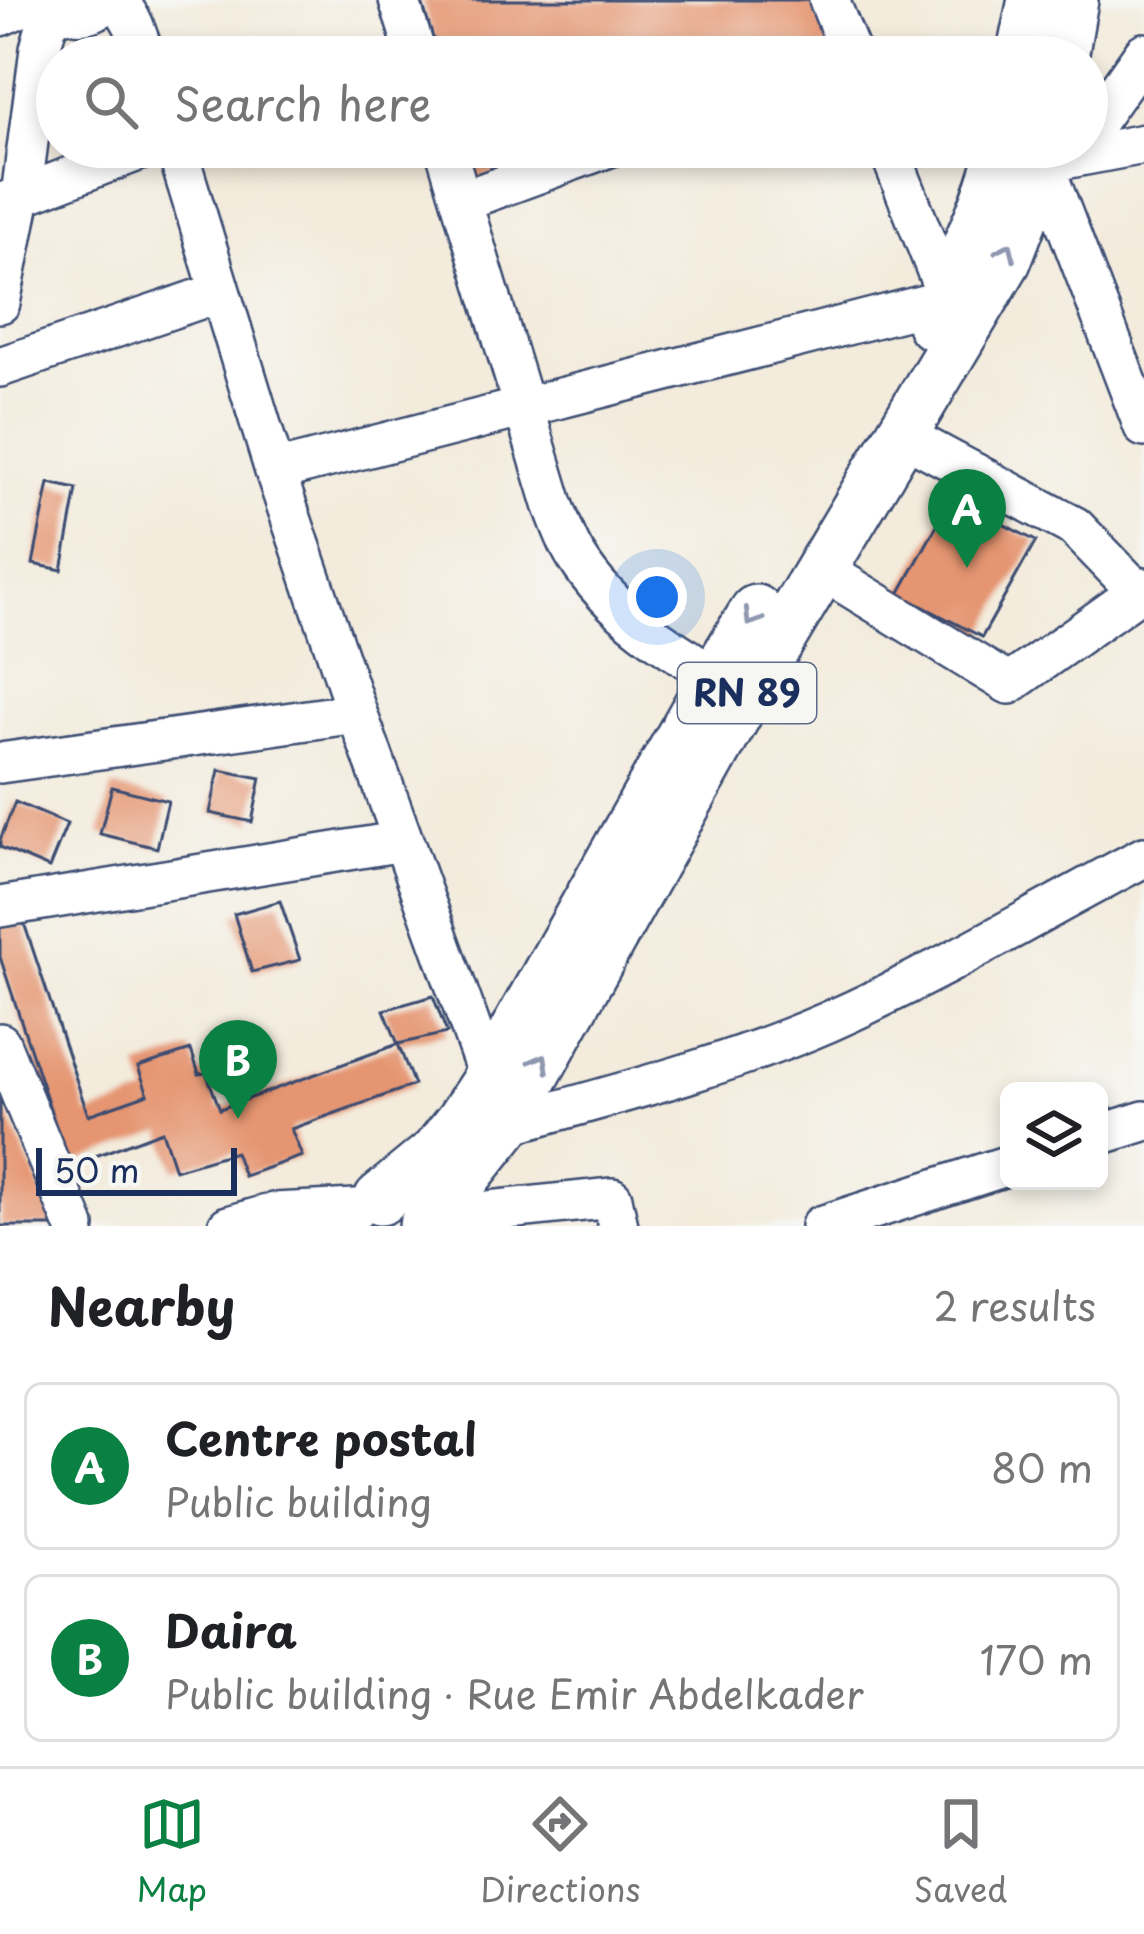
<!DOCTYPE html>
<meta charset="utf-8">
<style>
:root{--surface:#fff;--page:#f2f2f2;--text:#202124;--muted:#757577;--line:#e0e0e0;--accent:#0b8043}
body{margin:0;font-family:"Playpen Sans",sans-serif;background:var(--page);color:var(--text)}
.controls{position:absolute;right:36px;bottom:36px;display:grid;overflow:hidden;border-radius:18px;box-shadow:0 6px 18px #0003}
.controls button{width:108px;height:108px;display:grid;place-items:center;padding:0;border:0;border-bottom:3px solid var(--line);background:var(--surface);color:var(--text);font:60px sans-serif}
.scale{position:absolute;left:36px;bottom:30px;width:201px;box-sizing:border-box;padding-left:12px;border:6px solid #1b2f5e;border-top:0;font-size:33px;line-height:42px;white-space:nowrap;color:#1b2f5e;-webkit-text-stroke:9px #f6f6f2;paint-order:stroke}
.you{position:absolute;left:657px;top:597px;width:42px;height:42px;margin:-30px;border:9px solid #fff;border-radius:50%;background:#1a73e8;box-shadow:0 0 0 18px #1a73e833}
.badge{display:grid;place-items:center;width:78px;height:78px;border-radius:50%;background:var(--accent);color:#fff;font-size:39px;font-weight:700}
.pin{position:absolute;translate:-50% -99px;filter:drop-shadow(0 3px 6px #0008)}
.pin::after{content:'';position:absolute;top:63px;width:42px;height:36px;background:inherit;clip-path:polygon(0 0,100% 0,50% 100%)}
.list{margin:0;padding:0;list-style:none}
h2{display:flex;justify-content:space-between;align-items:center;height:156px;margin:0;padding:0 48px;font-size:51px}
h2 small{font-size:39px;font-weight:400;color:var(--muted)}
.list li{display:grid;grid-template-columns:78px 1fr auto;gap:36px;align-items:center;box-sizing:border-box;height:168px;margin:0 24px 24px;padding:0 24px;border:3px solid var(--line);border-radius:18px}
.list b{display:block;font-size:45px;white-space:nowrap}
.list p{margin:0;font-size:39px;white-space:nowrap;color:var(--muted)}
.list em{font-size:39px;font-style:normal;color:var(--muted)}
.icon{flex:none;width:66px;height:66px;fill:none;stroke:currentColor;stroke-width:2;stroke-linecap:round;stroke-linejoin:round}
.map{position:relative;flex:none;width:1144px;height:1226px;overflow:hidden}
.search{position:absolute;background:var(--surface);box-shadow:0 6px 18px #0003;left:36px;right:36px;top:36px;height:132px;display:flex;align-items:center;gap:30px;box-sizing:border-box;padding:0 42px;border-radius:66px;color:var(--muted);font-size:45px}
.sheet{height:540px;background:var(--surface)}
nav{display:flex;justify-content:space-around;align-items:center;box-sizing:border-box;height:168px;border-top:3px solid var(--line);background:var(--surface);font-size:33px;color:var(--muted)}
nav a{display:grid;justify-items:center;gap:6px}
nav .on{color:var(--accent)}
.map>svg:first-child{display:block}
.building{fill:#e59571}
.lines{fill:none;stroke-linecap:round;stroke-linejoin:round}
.minor-casing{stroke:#3b4b71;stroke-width:44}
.major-casing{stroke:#3b4b71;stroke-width:56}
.minor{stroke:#fff;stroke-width:39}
.major{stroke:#fff;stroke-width:51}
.oneway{stroke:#8d97ae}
.labels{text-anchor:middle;stroke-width:9;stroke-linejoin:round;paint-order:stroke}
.shield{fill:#f6f6f2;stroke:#5d6b8a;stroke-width:3}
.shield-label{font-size:36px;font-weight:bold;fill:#1b2f5e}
</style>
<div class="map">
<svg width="1144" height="1226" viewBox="0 0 1144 1226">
<rect width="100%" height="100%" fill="#f6f6f2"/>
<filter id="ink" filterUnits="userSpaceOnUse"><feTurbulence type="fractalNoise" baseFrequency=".00833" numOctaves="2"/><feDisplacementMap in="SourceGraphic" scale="24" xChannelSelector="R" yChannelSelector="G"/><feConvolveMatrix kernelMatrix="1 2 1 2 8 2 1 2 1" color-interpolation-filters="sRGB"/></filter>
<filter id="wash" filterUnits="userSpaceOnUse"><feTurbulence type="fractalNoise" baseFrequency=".004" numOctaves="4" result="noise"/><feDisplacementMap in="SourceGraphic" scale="48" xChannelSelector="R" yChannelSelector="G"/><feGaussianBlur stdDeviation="2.7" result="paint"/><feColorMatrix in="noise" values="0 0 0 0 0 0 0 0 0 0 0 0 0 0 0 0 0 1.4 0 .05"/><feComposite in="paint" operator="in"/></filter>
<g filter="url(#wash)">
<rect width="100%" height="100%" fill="#f3ebdb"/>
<g id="blocks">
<!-- building -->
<path class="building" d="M421,0H811L830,46L802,57H439Z
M466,147H564L476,181Z
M49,483L77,489L62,570L33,564Z
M952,498L1036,541L982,637L899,594Z
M219,770L261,778L252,822L210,813Z
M112,787L168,801L157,848L100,834Z
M15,802L67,824L49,868L0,847V840Z
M280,901L300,960L252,972L234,914Z
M24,923L88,1115L148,1094L138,1067L191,1050L199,1074L206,1073L220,1109L398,1044L414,1085L291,1129L302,1156L244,1176L235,1152L175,1170L162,1131L69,1166L0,957V927Z
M433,996L447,1033L398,1044L384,1010Z
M0,1097L58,1226H0Z"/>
</g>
</g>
<g filter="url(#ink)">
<use href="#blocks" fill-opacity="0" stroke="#3b4b71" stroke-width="3"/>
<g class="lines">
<!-- minor casing -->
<g class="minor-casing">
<path id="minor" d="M52,0C70,18 91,18 109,0
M119,0L133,24L145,57
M399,0L417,57
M829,0L852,57
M0,16L37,0
M1087,123L1096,121L1144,53
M176,147L275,471L357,713L506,1125C614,1095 724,1067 828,1022C937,974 1039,912 1144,857
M445,147L553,504C560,521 566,541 576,556C613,617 677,653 737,689
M1043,163L1144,427
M1021,171L1043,163L1144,144
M462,201L609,147
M0,204L148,147
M0,303L21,196L40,49L53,2
M0,367L220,292
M901,434L1075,527L1138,592
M275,471L948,299L888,147
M821,569L1009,684L1144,588
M0,763L357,713
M0,907L403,841
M0,1043L75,1226
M1099,1135L1144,1121
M432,1217L612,1198L618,1226
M228,1226L274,1213L356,1209
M821,1226L1009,1165"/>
</g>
<!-- major casing -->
<g class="major-casing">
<path id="major" d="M1022,57L1034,0
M1062,57L1072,0
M933,324C942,309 947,297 953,281C972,236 993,195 1003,147
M380,1199L437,1152L462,1120L489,1079L716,676L756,611
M425,1226L506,1125L746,695L1005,261L1043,163L1046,147"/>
</g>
<!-- minor -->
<use href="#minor" class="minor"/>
<!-- major -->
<use href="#major" class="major"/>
</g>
<!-- one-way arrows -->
<defs><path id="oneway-chevron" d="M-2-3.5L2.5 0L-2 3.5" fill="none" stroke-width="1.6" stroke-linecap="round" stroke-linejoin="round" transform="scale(3)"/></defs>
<g class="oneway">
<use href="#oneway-chevron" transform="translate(1007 251) rotate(-66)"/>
<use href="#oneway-chevron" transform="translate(752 618) rotate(122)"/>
<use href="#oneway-chevron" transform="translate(541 1062) rotate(-61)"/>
</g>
</g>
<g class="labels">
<!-- shield labels -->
<rect class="shield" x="678" y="663" width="138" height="60" rx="9"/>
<g class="shield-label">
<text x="747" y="706">RN 89</text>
</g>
</g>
</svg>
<div class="controls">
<button><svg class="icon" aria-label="layers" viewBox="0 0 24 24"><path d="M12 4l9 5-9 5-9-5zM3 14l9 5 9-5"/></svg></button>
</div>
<div class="scale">50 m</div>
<div class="you"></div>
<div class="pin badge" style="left:967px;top:568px">A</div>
<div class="pin badge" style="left:238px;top:1119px">B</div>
<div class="search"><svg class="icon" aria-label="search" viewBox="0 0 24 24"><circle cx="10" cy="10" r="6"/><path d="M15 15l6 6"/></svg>Search here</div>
</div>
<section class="sheet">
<h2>Nearby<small>2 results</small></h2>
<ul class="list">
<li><span class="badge">A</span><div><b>Centre postal</b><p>Public building</p></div><em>80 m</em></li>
<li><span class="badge">B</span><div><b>Daira</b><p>Public building · Rue Emir Abdelkader</p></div><em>170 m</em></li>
</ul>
</section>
<nav>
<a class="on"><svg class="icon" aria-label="map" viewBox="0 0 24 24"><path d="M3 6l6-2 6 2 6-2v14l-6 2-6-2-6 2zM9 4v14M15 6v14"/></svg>Map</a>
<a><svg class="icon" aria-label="directions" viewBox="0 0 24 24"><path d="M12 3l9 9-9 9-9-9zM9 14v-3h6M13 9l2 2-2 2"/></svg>Directions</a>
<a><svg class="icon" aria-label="saved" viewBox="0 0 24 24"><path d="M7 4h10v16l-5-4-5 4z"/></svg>Saved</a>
</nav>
